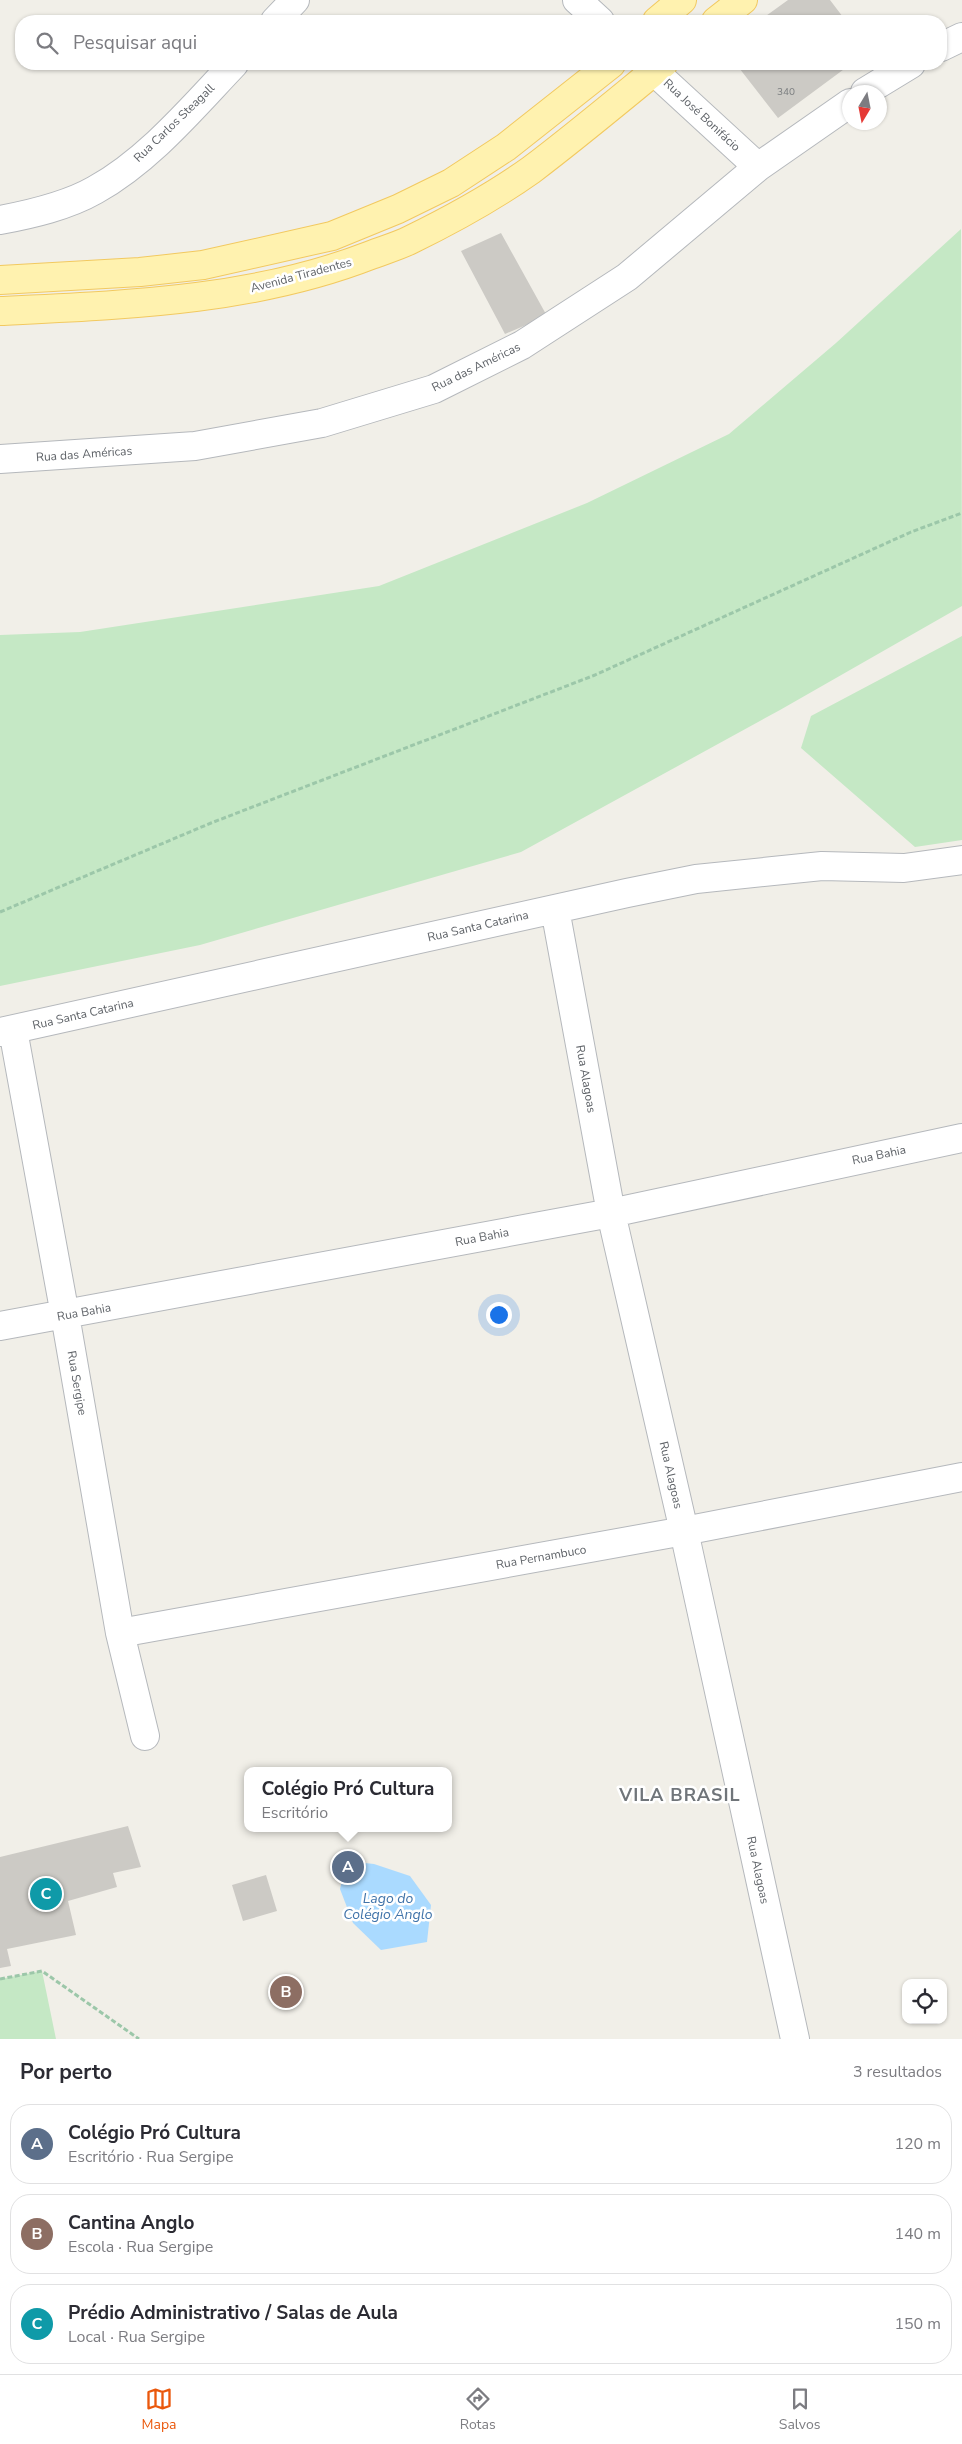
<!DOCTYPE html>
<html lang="pt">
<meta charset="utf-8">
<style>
:root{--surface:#fff;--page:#f2f2f3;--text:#2b2b33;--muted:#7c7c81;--line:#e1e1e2;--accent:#ea580c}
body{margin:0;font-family:"Nunito Sans",sans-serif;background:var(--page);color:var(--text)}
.controls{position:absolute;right:15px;bottom:15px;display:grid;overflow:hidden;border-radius:10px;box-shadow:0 1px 4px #0004}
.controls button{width:45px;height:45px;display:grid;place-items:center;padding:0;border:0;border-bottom:1px solid var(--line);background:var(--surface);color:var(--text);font:25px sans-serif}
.compass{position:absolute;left:842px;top:85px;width:45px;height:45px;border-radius:50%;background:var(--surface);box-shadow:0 1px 4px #0004;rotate:190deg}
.you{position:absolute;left:498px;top:1314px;width:18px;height:18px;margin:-12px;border:4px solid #fff;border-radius:50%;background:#1a73e8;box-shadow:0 0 0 8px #1a73e833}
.badge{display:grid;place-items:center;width:32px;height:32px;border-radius:50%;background:var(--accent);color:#fff;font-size:16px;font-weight:700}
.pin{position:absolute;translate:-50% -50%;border:2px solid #fff;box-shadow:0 1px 5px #0006}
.popup{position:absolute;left:244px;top:1767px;width:208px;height:65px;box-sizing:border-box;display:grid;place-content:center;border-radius:10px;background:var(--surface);filter:drop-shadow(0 1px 4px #0005);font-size:16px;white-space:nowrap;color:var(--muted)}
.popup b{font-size:19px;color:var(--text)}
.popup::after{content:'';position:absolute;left:50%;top:100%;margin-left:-10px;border:10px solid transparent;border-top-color:var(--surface)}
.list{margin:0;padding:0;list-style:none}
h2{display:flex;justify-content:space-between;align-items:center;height:65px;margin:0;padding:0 20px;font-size:21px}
h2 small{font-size:16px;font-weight:400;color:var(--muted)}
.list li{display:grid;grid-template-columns:32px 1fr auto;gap:15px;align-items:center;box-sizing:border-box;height:80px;margin:0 10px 10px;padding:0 10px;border:1px solid var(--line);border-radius:20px}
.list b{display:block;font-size:19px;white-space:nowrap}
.list p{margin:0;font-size:16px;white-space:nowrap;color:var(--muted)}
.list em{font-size:16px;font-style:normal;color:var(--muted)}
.icon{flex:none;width:28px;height:28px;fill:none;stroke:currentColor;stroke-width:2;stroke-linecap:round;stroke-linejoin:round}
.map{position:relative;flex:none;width:962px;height:2039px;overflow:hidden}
.search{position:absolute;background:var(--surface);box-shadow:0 1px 4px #0004;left:15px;right:15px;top:15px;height:55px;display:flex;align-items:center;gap:12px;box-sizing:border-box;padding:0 18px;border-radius:20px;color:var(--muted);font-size:19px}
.sheet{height:335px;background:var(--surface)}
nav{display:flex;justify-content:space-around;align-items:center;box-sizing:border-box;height:70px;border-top:1px solid var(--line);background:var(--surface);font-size:14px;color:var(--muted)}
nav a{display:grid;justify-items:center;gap:2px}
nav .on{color:var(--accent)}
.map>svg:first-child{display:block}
.green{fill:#c5e8c5}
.water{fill:#aadaff}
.building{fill:#cccac5}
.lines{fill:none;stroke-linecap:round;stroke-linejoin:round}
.minor-casing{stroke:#b5b8bc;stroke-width:30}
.primary-casing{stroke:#f2c960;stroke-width:30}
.path{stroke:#9cc7a9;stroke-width:3;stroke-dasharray:5 2.5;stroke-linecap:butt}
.minor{stroke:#fff;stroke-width:28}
.primary{stroke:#fff2af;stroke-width:28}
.labels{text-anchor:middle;stroke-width:5;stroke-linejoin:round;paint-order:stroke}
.number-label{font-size:10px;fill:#7a7d7f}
.street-label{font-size:12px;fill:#5f6368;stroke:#fff}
.water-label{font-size:14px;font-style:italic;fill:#4174aa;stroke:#fff}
.district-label{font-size:18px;font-weight:bold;letter-spacing:1px;fill:#70757a;stroke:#fff}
</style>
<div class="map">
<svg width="962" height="2039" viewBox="0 0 962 2039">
<rect width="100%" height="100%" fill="#f1efe8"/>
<!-- green -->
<path class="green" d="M961,229L962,606L780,710L521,852L200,945L0,986V635L80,632L379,586L587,503L729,434L836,343Z
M962,636V840L915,847L801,748L811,716Z
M42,1971L56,2039H0V1979Z"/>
<!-- water -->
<path class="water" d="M347,1861L374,1864L410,1876L431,1905L427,1942L381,1950L353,1923L340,1889Z"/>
<!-- building -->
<path class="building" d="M788,0H830L846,21H759Z
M736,64H851L778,118Z
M501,233L547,316L505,334L461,251Z
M128,1826L141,1867L113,1873L117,1887L68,1901L76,1935L7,1949L11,1966L0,1968V1857Z
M266,1875L277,1911L243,1921L232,1885Z"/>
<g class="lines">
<!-- minor casing -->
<g class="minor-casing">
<path id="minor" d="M577,0L600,21
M275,21L295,0
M941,47L962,37
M646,64L758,167
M865,92L911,64
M0,220C32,214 67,206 95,190C149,160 192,108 234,64
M0,459L195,446L322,423L434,389L522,345L627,277L758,167L850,103
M555,909L611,1213L684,1531L795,2039
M13,1030L65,1315L120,1633L145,1736
M0,1032L627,893L696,879L822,866L904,868L962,860
M0,1326L611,1213L962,1138
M120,1633L684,1531L962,1477"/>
</g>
<!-- primary casing -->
<g class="primary-casing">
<path id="primary" d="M657,21L682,0
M716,21L743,0
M0,280L140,272L203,265L332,236L398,209L451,183L506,147L611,64
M0,311C126,305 253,301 371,255C384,250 398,246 410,240C451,220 493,197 531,170C576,136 620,99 663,64"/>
</g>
<!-- path -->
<path class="path" d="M0,912L211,823L595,675L911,532L962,513
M0,1979L42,1971L139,2039"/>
<!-- minor -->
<use href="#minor" class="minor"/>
<!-- primary -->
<use href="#primary" class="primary"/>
</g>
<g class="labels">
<!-- number labels -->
<g class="number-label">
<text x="786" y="95">340</text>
</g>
<!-- street labels -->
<g class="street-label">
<text transform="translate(702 115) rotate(43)" y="4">Rua José Bonifácio</text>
<text transform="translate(174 123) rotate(-44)" y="4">Rua Carlos Steagall</text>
<text transform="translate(301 275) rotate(-15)" y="4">Avenida Tiradentes</text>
<text transform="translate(476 367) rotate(-26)" y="4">Rua das Américas</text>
<text transform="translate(84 454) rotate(-4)" y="4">Rua das Américas</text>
<text transform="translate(478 926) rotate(-13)" y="4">Rua Santa Catarina</text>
<text transform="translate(83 1014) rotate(-13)" y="4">Rua Santa Catarina</text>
<text transform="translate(586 1079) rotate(80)" y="4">Rua Alagoas</text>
<text transform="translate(879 1155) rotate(-12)" y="4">Rua Bahia</text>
<text transform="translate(482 1237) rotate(-11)" y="4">Rua Bahia</text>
<text transform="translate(84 1312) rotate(-10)" y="4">Rua Bahia</text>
<text transform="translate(77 1383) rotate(80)" y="4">Rua Sergipe</text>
<text transform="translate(671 1475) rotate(77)" y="4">Rua Alagoas</text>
<text transform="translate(541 1557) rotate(-10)" y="4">Rua Pernambuco</text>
<text transform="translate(758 1870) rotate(78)" y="4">Rua Alagoas</text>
</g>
<!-- water labels -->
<g class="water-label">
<text x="388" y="1903">Lago do<tspan x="388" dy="16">Colégio Anglo</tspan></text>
</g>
<!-- district labels -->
<g class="district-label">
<text x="680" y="1801">VILA BRASIL</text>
</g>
</g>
</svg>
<div class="controls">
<button><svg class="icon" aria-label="locate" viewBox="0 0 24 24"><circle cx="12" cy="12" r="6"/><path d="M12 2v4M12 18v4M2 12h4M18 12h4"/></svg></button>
</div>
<svg class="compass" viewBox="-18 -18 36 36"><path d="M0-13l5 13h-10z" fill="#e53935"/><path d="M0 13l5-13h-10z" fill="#7c7c81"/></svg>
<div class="you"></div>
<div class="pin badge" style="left:348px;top:1867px;background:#5c6f8a">A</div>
<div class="popup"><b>Colégio Pró Cultura</b>Escritório</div>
<div class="pin badge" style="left:286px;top:1992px;background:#8d6e63">B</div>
<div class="pin badge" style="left:46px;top:1894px;background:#0f9aa8">C</div>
<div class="search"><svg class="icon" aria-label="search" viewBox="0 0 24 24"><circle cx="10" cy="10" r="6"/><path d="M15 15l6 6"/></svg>Pesquisar aqui</div>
</div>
<section class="sheet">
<h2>Por perto<small>3 resultados</small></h2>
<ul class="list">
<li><span class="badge" style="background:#5c6f8a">A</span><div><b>Colégio Pró Cultura</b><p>Escritório · Rua Sergipe</p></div><em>120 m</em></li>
<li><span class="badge" style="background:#8d6e63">B</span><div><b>Cantina Anglo</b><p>Escola · Rua Sergipe</p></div><em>140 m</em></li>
<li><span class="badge" style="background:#0f9aa8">C</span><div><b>Prédio Administrativo / Salas de Aula</b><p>Local · Rua Sergipe</p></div><em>150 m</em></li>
</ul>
</section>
<nav>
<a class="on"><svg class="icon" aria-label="map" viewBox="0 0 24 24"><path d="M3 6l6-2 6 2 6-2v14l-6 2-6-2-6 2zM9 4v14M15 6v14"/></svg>Mapa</a>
<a><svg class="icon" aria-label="directions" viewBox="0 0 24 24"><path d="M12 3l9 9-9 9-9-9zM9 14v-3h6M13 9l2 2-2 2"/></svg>Rotas</a>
<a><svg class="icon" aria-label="saved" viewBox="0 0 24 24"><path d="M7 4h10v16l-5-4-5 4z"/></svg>Salvos</a>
</nav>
